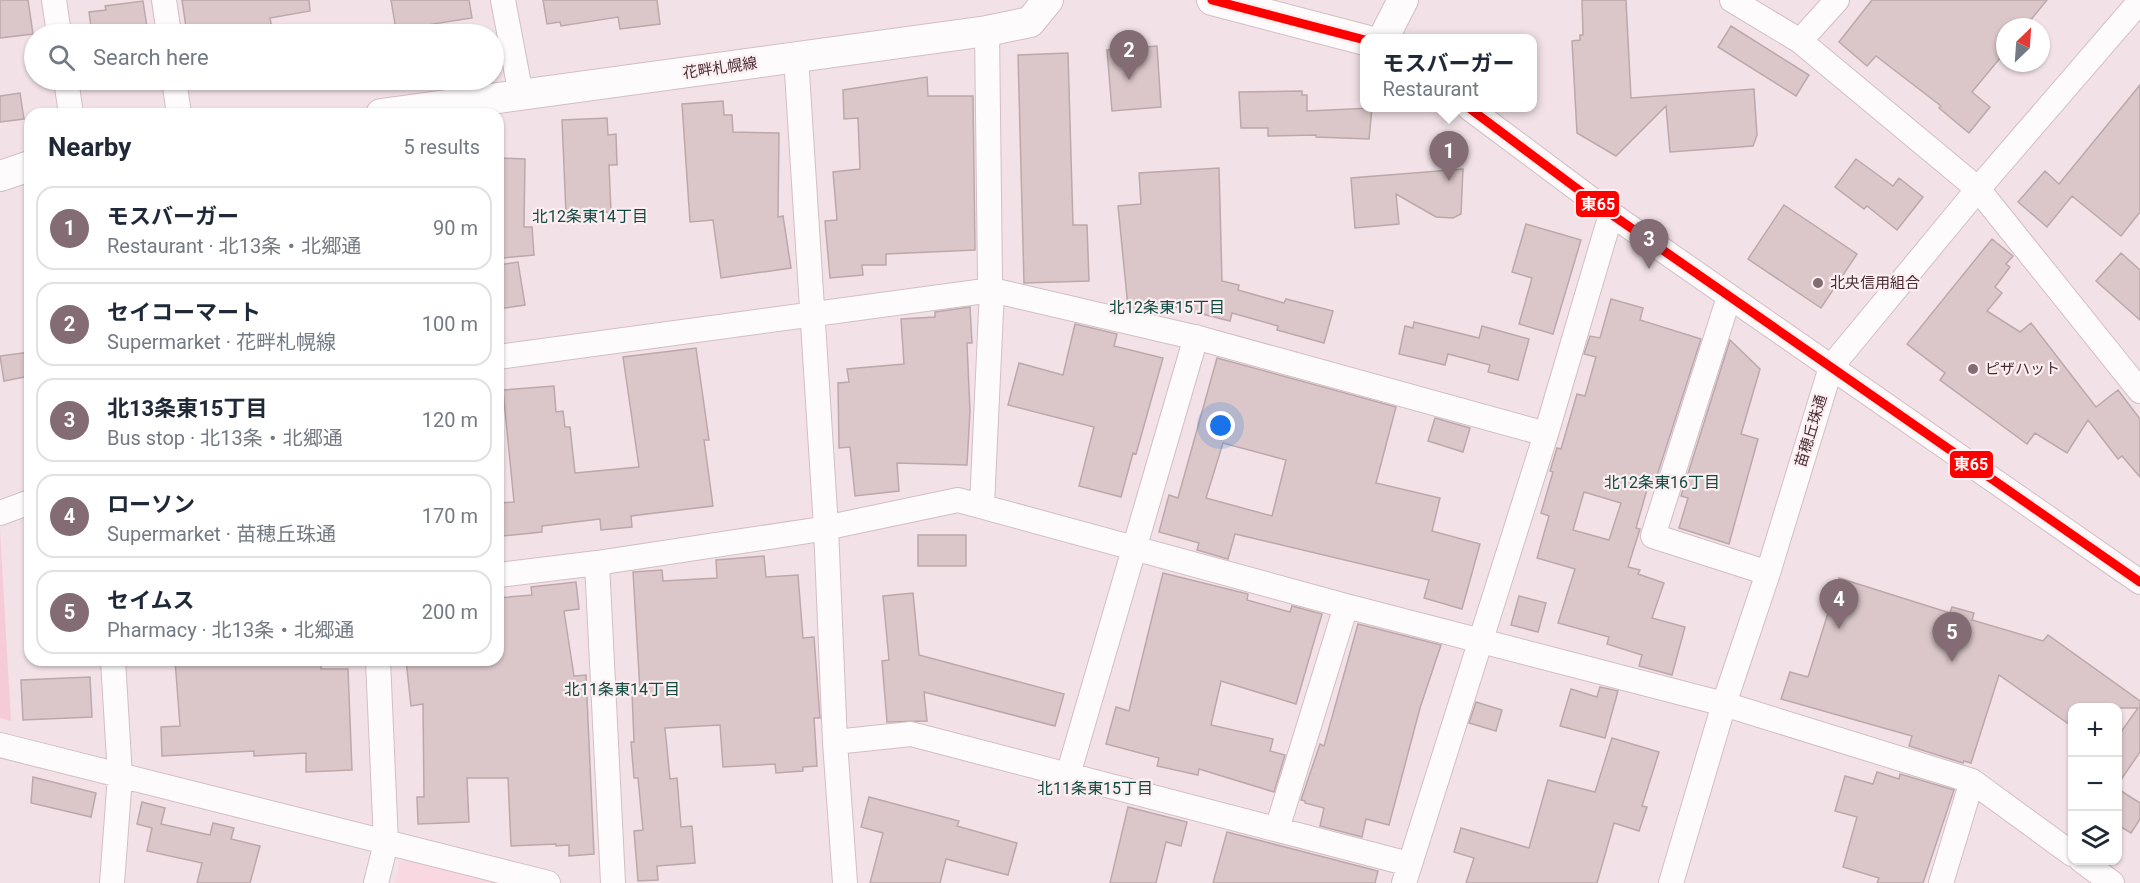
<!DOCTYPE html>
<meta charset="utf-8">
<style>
:root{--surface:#fff;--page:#f2f2f3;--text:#1f2937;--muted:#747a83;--line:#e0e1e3;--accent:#836c73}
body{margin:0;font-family:Roboto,"Noto Sans JP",sans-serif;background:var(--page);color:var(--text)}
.controls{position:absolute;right:18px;bottom:18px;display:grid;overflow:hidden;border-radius:12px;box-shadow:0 2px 4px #0004}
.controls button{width:54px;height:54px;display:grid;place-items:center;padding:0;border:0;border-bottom:2px solid var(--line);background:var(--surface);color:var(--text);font:30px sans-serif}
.compass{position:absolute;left:1996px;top:18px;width:54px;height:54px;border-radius:50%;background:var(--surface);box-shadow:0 2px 4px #0004;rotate:25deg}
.you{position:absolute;left:1221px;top:426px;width:21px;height:21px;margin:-15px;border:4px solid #fff;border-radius:50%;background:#1a73e8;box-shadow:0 0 0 9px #1a73e833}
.badge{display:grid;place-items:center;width:39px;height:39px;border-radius:50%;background:var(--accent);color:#fff;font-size:20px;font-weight:700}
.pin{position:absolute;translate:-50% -50px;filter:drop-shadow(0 2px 3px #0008)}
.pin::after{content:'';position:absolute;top:32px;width:21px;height:18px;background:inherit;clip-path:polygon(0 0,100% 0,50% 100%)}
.popup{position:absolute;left:1360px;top:34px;width:177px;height:78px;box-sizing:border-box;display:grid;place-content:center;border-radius:12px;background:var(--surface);filter:drop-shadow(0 2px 4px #0005);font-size:20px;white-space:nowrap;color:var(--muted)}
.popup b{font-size:22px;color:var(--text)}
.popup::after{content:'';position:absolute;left:50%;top:100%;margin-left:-12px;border:12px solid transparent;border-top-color:var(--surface)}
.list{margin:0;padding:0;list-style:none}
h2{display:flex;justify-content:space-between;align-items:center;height:78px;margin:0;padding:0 24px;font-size:26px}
h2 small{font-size:20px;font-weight:400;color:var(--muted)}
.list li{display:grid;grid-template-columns:39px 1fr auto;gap:18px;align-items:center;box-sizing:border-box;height:84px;margin:0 12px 12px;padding:0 12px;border:2px solid var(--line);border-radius:18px}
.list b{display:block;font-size:22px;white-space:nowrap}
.list p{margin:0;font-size:20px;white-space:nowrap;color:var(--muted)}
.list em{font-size:20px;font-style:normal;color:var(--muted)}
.icon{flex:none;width:33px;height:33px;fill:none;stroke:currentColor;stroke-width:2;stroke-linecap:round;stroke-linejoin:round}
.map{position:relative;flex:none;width:2140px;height:883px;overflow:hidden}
.search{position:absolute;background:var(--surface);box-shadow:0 2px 4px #0004;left:24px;top:24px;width:480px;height:66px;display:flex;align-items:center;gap:15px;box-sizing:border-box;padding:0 21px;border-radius:33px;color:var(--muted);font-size:22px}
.panel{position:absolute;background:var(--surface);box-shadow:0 2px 4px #0004;left:24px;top:108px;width:480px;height:558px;border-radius:18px}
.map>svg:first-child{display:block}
.built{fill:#f9d8e1}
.green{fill:#f6cbd8}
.building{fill:#dbc7c9;stroke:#bca8aa;stroke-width:1.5;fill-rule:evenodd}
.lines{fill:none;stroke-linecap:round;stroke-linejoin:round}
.minor-casing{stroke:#d3bec4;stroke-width:26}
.major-casing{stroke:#d3bec4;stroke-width:32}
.minor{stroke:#fdfbfb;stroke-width:24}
.major{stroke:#fdfbfb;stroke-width:30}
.bus-1-casing{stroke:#fceef1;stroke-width:14}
.bus-1{stroke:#f00;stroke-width:9}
.poi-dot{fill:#836c73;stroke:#fceef1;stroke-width:2}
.labels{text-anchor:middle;stroke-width:4.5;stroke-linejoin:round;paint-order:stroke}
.street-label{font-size:15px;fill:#472c34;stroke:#fceef1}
.poi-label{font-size:15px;fill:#472c34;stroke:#fceef1;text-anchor:start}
.neighbourhood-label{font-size:16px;fill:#104a40;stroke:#fceef1}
.line-badge{stroke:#fceef1;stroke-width:2}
.badge-label{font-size:16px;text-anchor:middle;font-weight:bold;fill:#fff}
</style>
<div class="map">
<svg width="2140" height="883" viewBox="0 0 2140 883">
<rect width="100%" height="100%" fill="#f2e2e7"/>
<!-- built -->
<path class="built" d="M408,860L496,883H395L400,862Z"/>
<!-- green -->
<path class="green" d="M0,529L11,721L0,718Z"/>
<!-- building -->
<path class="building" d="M0,0H28L33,34L0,38Z
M182,0H309L310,11L270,18L273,34H187Z
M391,0H469L472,18L396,30Z
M543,0H657L660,24L620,29L618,17L561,26L560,22L547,24Z
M1582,0H1626L1631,98L1754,89L1757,135L1753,146L1670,152L1666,106L1616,156L1577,133L1572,41L1580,40V35H1583Z
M1872,0H2047L2025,27H2005V52L1972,92L1990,107L1969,133L1939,108L1941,106L1876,56L1867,66L1839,42Z
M143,1L148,34H92L89,12L106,10L105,6Z
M1731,26L1809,75L1796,96L1718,47Z
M1157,46L1161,107L1112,111L1107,50Z
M1068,53L1073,225H1087L1089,281L1024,283L1018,55Z
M927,77L928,96H973L975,250L886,254V265H862L863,275L830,278L825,221L837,220L833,172L860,169L858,118L844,119L843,90Z
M2140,85V212L2121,236L2072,196L2047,227L2018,202L2045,171L2059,184Z
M1302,91V95H1307V111L1372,108L1369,139L1316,137V135L1268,136V128H1241L1239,92Z
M20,93L24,119L0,122V96Z
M723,101L724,115H732L733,132L779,133L778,217L783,216L791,268L721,278L713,220L690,222L682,104Z
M607,118L608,135L616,134L617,165H609L611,212L566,214L562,120Z
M498,158L525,159L524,227H532L534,255L503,258L498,223Z
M1856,159L1893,186L1899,178L1923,197L1897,230L1867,206L1864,209L1835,187Z
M1219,168L1222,281L1239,285L1238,290L1284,303L1286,299L1333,311L1324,343L1277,330L1278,326L1232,313L1230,321L1167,305L1128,307L1118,206L1141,204L1139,173Z
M1463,169L1461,214L1453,218L1436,217L1396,194L1399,224L1355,228L1351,178Z
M1784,205L1857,254L1821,308L1748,259Z
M1526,224L1581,240L1553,334L1519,324L1532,278L1512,272Z
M1992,239L2013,256L2006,264L2010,267L1995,287L2002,293L1987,311L2020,332L2031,323L2096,407L2118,390L2140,419V477L2122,456L2118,459L2088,420L2067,453L2035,433L2027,444L1940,380L1945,373L1907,344Z
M2121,253L2140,270V320L2096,281Z
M518,262L525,305L498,309V265Z
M1611,299L1643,308L1640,320L1701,339L1653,488L1648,486L1636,528L1640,529L1628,567L1640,570L1638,574L1664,583L1652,618L1685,627L1672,675L1639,666L1642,655L1607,644L1609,637L1558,623L1575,569L1537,558L1549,516L1541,513L1553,472L1550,471L1557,448L1561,449L1577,394L1585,396L1596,357L1584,354L1590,336L1600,338ZM1584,492L1621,503L1609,540L1573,530Z
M970,307L972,343H967L970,411L967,465L897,463L899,491L855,496L850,447L839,448L838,383L849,382L847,369L904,364L901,319L935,317V312Z
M1414,322L1479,338L1482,326L1529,339L1518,380L1488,372L1490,365L1448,354L1445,365L1399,354L1405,326L1413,328Z
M1075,324L1117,334L1114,346L1163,358L1136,454L1133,453L1121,497L1079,486L1094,427L1008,405L1019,363L1063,375Z
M1730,340L1760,369L1741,434L1758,439L1729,544L1679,528L1688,498L1681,496Z
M696,348L709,440H704L713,506L631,516L632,527L601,530L600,519L542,526V532L503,536L500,503L514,502L503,390L554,386L556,412L563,411L565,427H570L575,473L639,467L623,357Z
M30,352V376L4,381L0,356Z
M1217,358L1396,407L1376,483L1440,498L1432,531L1480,544L1462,609L1424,598L1429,580L1235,534L1228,559L1197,550L1199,543L1159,532L1169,495L1178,498ZM1223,443L1286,460L1272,516L1206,498Z
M1435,418L1470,428L1463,452L1428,441Z
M918,535H966V566H918Z
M764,556L766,577L798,575L803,638L814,637L820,718H814L817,766L803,767V771L776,773L775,764L723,767L720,725L665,728L670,779L677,778L681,827L692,826L695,863L657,866L658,880L638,881L634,831L643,830L638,778H634L631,742H634L632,692L640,691L633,572L662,570L663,581L717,578L716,560Z
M1163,573L1248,594L1247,600L1290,612L1292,606L1322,614L1296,704L1221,681L1211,725L1273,739L1270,751L1285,755L1274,792L1199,769L1198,775L1157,766L1159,758L1106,744L1116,707L1129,711Z
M1839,578L1950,613L1952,607L1974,613L1972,620L2043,641L2048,635L2140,701V752L2118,784V736L2138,708H2073V727L1999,675L1971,763L1964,761L1963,763L1909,746L1912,736L1781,699L1790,672L1808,677Z
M576,582L579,609L564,611L574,676L586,675L594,854L569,856V845L556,846V844L511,846L508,778H467L469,822L418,824L417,797H424L423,704L411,706L406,660H498V598L532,595L531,587Z
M913,593L919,655L1064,694L1055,726L924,692L927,721L887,722L882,661L889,660L883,596Z
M1519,596L1546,603L1538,632L1511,625Z
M1358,624L1441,645L1420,708L1389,825L1366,819L1362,837L1320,826L1324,808L1305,803V801L1301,800L1320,744L1324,746Z
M175,660H321V669H348L352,770L306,772V753L254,756V751L162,756L161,727L180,726Z
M90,677L92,717L23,720L21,680Z
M1600,687L1618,691L1605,738L1560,726L1571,689L1597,697Z
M1476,702L1502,710L1496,731L1469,723Z
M1612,738L1659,752L1642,806L1647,807L1639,831L1614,823L1597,883H1466L1474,858L1454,852L1461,828L1529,848L1548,780L1595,792Z
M1877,772L1899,779L1900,774L1954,790L1923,883H1877L1879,878L1843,867L1857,817L1835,811L1845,776L1873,784Z
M33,777L96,793L91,817L31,803Z
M2118,789L2140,803V819L2131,833L2118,825Z
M869,797L959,821L957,826L1017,843L1008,875L946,859L940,883H870L883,833L861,827Z
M142,802L165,808L161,824L210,835L213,823L234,828L231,839L260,846L250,883H197L202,863L147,851L152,828L137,824Z
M1128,807L1187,822L1181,846L1166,842L1156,883H1110Z
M1227,832L1378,871L1375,883H1213Z"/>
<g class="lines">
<!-- minor casing -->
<g class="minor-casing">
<path id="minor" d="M54,0L59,34
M164,0L169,34
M503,0L521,95
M1732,0L1800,41L1978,189L2140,391
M1800,41L1837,0
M796,57L826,527L835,742L845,883
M66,80L71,114
M174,80L179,114
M1469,108L1611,214L2140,582
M1729,297L1653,536L1768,573
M498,357L992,290L1202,339L1546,434
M982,505L992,290L990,280L987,31
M0,513L30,502
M597,563L613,883
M498,575L597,563L815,530L958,500L1346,606L1724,704L1972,781L2072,854
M835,742L911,734L1409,864
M0,745L548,883
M1068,775L1196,337
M1277,829L1346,606
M2081,860L2112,883
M112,883L120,776L113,660
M376,883L386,843L378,660
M1404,883L1546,434L1611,214
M1671,883L1724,704L1768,573L1831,367L1978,189L2140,1
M1941,883L1972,781"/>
</g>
<!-- major casing -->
<g class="major-casing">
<path id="major" d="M1212,0L1365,40
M1383,39L1403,0
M381,114L987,31L1030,22L1048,0
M0,176L30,166"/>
</g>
<!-- minor -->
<use href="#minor" class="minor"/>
<!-- major -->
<use href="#major" class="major"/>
<!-- bus-1 casing -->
<g class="bus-1-casing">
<path id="bus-1" d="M1212,0L1365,40
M1469,108L1611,214L2140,582"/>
</g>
<!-- bus-1 -->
<use href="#bus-1" class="bus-1"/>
</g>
<!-- markers -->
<g class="poi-dot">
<circle cx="1818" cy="283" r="6"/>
<circle cx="1973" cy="369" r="6"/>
</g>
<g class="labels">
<!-- street labels -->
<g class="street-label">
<text transform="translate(720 68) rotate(-8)" y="5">花畔札幌線</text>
<text transform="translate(1811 431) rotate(-73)" y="5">苗穂丘珠通</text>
</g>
<!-- poi labels -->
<g class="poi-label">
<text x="1830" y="288">北央信用組合</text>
<text x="1985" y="374">ピザハット</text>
</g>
<!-- neighbourhood labels -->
<g class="neighbourhood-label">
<text x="590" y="222">北12条東14丁目</text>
<text x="1167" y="313">北12条東15丁目</text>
<text x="1662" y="488">北12条東16丁目</text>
<text x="622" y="695">北11条東14丁目</text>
<text x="1095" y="794">北11条東15丁目</text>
</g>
</g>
<g class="line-badge">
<rect x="1575" y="190" width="45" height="28" rx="6" fill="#f00"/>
<rect x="1949" y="450" width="45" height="29" rx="6" fill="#f00"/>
</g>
<g class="badge-label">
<text x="1598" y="210">東65</text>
<text x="1971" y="470">東65</text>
</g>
</svg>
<div class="controls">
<button>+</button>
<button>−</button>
<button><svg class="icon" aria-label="layers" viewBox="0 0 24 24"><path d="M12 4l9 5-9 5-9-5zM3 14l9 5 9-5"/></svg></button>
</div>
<svg class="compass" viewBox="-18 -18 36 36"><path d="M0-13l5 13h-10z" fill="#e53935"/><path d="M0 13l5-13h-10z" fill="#747a83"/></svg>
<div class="you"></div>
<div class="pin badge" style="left:1449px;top:181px">1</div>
<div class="popup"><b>モスバーガー</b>Restaurant</div>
<div class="pin badge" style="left:1129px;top:80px">2</div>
<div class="pin badge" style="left:1649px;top:269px">3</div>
<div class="pin badge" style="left:1839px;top:629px">4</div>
<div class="pin badge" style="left:1952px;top:662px">5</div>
<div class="search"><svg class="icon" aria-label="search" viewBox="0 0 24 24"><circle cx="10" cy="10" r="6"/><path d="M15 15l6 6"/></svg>Search here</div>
<section class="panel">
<h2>Nearby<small>5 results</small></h2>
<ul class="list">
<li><span class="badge">1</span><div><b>モスバーガー</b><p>Restaurant · 北13条・北郷通</p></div><em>90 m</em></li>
<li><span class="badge">2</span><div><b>セイコーマート</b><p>Supermarket · 花畔札幌線</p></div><em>100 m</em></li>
<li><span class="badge">3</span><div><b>北13条東15丁目</b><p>Bus stop · 北13条・北郷通</p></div><em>120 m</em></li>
<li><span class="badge">4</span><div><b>ローソン</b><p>Supermarket · 苗穂丘珠通</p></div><em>170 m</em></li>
<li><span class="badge">5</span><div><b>セイムス</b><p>Pharmacy · 北13条・北郷通</p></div><em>200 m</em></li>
</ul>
</section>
</div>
